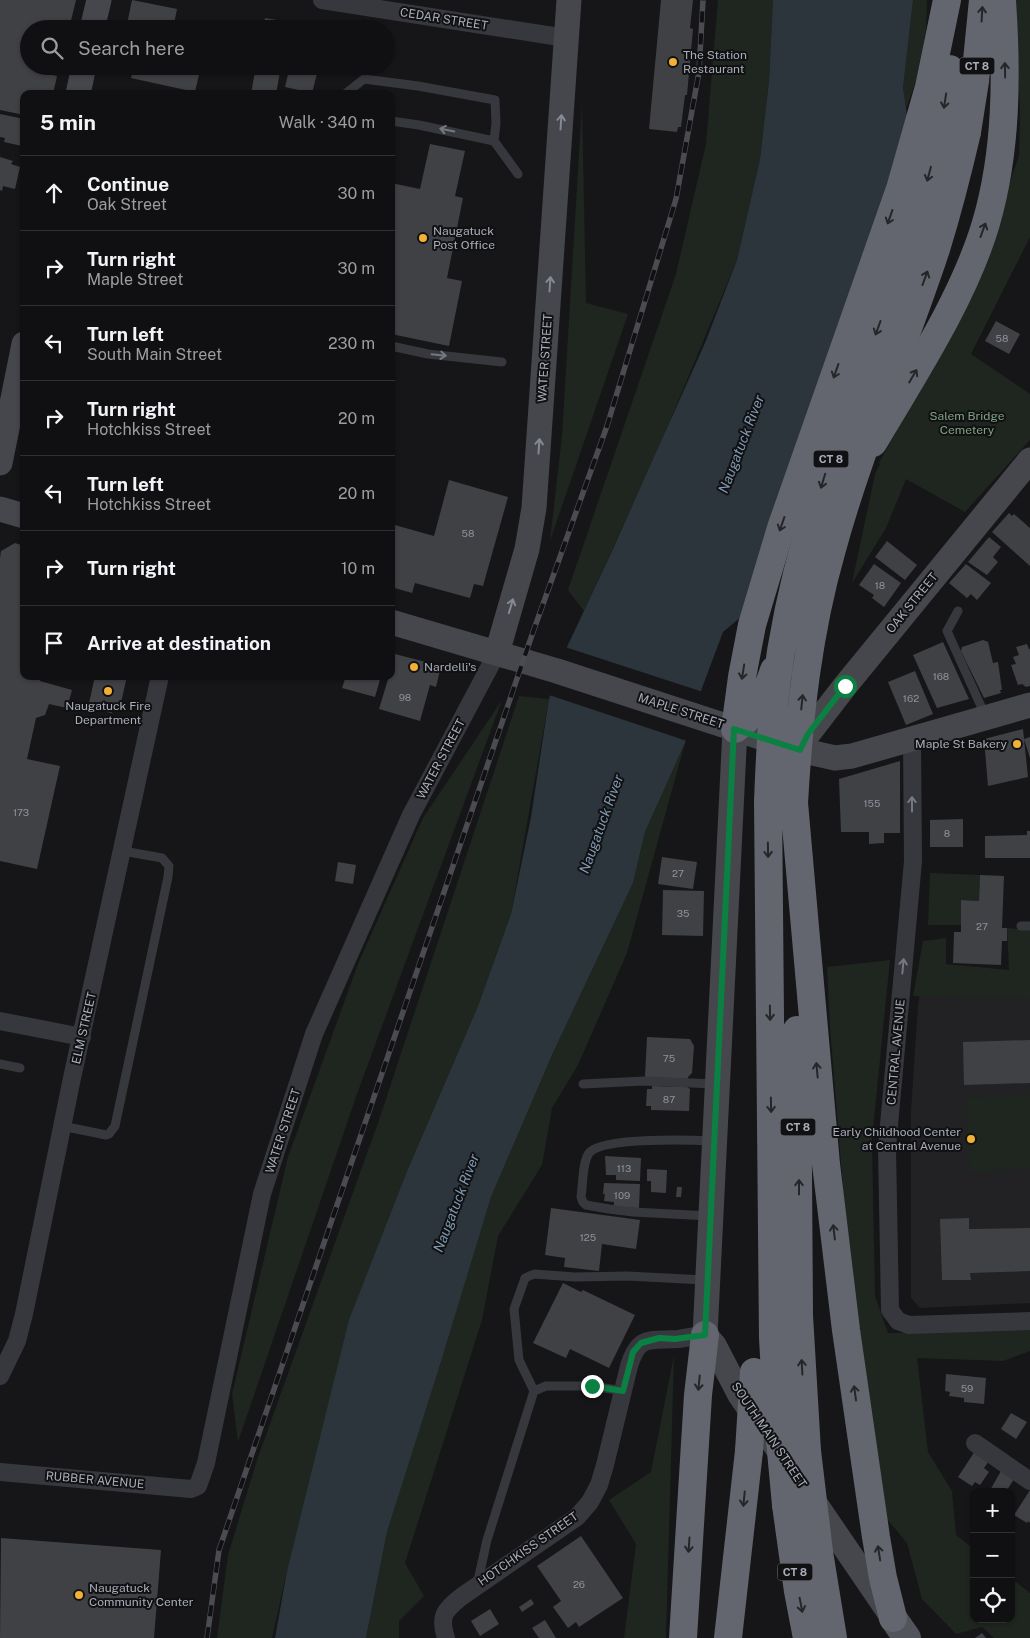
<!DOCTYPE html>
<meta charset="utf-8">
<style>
:root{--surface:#101012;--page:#19191b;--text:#f1f3f6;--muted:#9c9d9f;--line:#303032}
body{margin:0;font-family:"Public Sans",sans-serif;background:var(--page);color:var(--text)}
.controls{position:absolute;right:15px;bottom:15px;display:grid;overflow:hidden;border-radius:10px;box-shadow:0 1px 4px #0004}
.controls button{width:45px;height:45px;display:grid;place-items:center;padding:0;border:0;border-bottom:1px solid var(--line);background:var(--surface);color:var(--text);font:25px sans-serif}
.stop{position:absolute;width:15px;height:15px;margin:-11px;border:4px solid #0b8043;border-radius:50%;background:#fff}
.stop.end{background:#0b8043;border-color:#fff;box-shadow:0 1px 5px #0008}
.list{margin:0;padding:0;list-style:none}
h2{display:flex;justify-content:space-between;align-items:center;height:65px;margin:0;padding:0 20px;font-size:21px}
h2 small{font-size:16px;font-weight:400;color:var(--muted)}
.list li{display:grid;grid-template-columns:32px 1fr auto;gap:15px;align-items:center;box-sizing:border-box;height:75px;padding:0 20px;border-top:1px solid var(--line)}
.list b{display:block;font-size:19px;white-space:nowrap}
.list p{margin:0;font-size:16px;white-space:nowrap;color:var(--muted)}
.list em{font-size:16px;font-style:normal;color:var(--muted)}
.icon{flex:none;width:28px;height:28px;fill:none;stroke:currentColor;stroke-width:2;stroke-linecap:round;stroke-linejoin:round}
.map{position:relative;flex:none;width:1030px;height:1638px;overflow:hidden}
.search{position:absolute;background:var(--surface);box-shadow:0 1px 4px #0004;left:20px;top:20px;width:375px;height:55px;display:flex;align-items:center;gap:12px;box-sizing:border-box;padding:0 18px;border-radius:28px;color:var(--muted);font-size:19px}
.panel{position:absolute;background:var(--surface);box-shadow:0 1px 4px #0004;left:20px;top:90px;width:375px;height:590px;border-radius:10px}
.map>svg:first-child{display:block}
.built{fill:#222225}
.green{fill:#1e261f}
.water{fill:#2c353c}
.pier{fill:#161618}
.building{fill:#404145}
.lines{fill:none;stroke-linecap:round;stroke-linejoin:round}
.lane{stroke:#37383d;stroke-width:9}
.street{stroke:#37383d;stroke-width:18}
.secondary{stroke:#45474d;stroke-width:25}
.primary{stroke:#53555c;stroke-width:28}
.highway{stroke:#63666e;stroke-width:28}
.rail-casing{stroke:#4a4c52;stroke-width:5.5}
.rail{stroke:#111113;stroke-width:4;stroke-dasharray:11;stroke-linecap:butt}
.highway-bridge{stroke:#63666e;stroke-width:28}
.oneway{stroke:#26262a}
.oneway2{stroke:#858993}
.oneway3{stroke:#757881}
.route{stroke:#0b8043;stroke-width:6}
.poi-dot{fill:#f2b134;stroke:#111113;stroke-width:2}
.labels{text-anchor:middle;stroke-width:4;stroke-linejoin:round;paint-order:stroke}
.number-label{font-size:10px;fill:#8e929b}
.shield{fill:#111113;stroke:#7b7e86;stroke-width:1}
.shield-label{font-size:11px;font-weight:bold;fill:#a8adb8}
.street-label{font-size:12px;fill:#a8adb8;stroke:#111113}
.poi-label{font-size:12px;fill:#a8adb8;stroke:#111113;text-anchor:start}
.park-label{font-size:12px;fill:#7fa381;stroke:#111113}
.water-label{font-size:14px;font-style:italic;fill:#7f9bb3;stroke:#111113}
</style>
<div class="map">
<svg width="1030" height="1638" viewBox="0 0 1030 1638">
<rect width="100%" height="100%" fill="#161618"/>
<!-- built -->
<path class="built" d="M1030,978V1303L920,1308L911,1298V1111L918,1006L922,979Z"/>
<!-- green -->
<path class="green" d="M718,0H773L769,81L760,159L737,260L657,452L584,611L568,590L676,274L706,144Z
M913,0H927L926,30L916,81L906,109L903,88Z
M1016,0H1030V237L971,354L1030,394V440L965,512L906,479L886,528L852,583L875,474L880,464L879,463L969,298L1019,156L1020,112Z
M582,104L586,303L628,314L550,541L562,436Z
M519,696L549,699L511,914L478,1006L408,1169L318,1451L287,1571L272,1638H217L228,1555L257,1460L379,1120Z
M502,700L357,1094L238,1442L232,1394L288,1157L358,964L423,818Z
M685,743L627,953L578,1065L552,1108L542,1165L498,1236L482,1320L405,1563L424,1596L399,1621V1638H366L387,1532L491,1197L552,1055L633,883L645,832Z
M930,873L980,875L979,901L961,900V925H928Z
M1007,928L1030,930V998L913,996L923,941L946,938V964L1009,970Z
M890,960L872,1139L875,1296L888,1333L1030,1330V1351L1003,1361L917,1358L928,1452L952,1491L956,1535L974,1549V1619H1011V1578L1030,1593V1638H994L982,1627L956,1634L922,1599L907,1543L887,1519L849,1260L830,1028L827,967Z
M1030,1095V1169L969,1172L966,1098Z
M674,1355L666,1638H624L636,1544L609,1500L651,1472Z"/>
<!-- water -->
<path class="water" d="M773,0H913L903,88L908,122L916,150L741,617L723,632L702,688L685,743L645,832L633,883L552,1055L491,1197L442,1358L387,1532L366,1638H275L287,1571L349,1320L408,1169L478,1006L511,914L531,817L549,699L567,647L612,551L705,343L737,260L760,159L769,81Z"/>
<!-- pier -->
<path class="pier" d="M565,647L703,692L687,741L549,695Z"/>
<!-- building -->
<path class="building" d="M0,0H76L69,29H29V66H55L53,75L57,76L53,94H24V115L0,110Z
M132,0L177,9L173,29H126Z
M661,0H693L690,28L693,29L687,95H685L681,127H678L677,132L649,129Z
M265,18L289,22L288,29H263Z
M134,66H201L195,92L131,78Z
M256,66H281L276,94H251Z
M290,66H319L312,93L285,87Z
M0,114L24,119V142H22V146L4,142L5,138L0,137Z
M430,144L465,151L455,196L463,198L447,278L462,281L449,346L391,334V183L420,189Z
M0,157L13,161L11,164L20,167L15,189L3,186L2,191L0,190Z
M996,321L1020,334L1009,354L985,341Z
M449,480L508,497L483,586L474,584L470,598L415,583L412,593L391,587V524L434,536Z
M1009,513L1012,516L1014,514L1030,528V566L992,532Z
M989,537L1001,547L993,557L998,562L987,575L968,562Z
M887,541L917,565L905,580L875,557Z
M15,543L24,546V676H41L40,681L72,690L67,708L49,704L45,715L36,718L27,759L60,766L37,869L0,861V558L1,551Z
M874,564L901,583L884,607L872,598L874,595L859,585Z
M966,564L991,583L977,600L971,594L967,598L949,583Z
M983,640L988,642L993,663L998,662L1002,690H1000L1001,693L984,698L961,651L962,647Z
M943,642L969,699L937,708L913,655Z
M1027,644L1029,649H1030V686L1026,687L1022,684L1018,685L1011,665L1016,664L1013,657L1019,655L1016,647Z
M391,653L441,666L436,687L430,685L420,721L379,709L389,676H391Z
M915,671L933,714L906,725L888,682Z
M95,676H127L120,707L114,705L112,713L88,708Z
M346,676H381L375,697L342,688Z
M1023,729L1024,739L1030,737V758L1024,739L1028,777L988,786L984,739Z
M900,761V833H884V843L869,844V832H841L839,779Z
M963,819V847H930V820Z
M1027,831H1030V858H985V836L1027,835Z
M662,857L697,862L693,889L658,884Z
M338,862L356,865L353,884L335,881Z
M980,875L1004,876L1002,928H1007V941H1002L1001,965L953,963L954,932H961V900L979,901Z
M663,890L704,891L703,936L662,935Z
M647,1037L690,1039L694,1046L692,1073L688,1077V1079L645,1077Z
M1030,1040V1083L964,1085L963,1042Z
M652,1086L687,1087L690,1089L689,1111L651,1110V1106H646L647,1089H652Z
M605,1156L641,1158L640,1181L616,1180V1175H606Z
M647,1169L667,1170L666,1193L651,1192V1181H647Z
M604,1183L640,1184L639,1208L614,1207V1202L604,1201L605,1194H603Z
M677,1187H682L681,1197H676Z
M551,1208L640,1220L636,1249L602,1244L599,1271L564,1267L565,1258L545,1255Z
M969,1218V1229L1030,1228V1271L970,1273L971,1280H942L940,1219Z
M563,1283L581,1292L583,1290L635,1315L609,1368L570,1349L566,1358L533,1343Z
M946,1374L986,1378L984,1404L964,1402V1398L949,1396L950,1392L945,1391Z
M1011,1413L1027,1422L1016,1439L1001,1429Z
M975,1451L989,1461L984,1468L989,1472L980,1485L975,1482L972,1486L958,1477Z
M1001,1471L1014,1479L1007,1490L1010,1492H989Z
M1030,1490V1523L1028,1521L1027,1523L1014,1515Z
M581,1536L623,1598L579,1627L576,1622L568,1628L553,1607L561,1601L537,1566Z
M1,1538L161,1550L154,1638H0Z
M531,1599L534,1604L522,1612L519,1607Z
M490,1609L499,1624L480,1636L471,1621Z
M545,1620L556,1638H539L532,1628Z
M982,1633L986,1638H975Z"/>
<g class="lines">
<!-- lane -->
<path class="lane" d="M345,94L364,79L418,86L495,100L496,123L494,141L518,174
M391,121L419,125L494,141
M391,346L428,354L502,362
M958,611L947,631L985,715
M1021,926H1030
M0,1064L20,1068
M583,1084L644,1081L715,1084
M62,1126L106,1135L109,1134L115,1126L168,877L169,866L162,858L123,851
M710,1216L633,1212L609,1209L586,1205L583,1202L581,1197C583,1186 582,1160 590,1152C605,1137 691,1140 714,1141
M534,1391L519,1360L514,1309L525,1278L534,1274L575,1277L627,1276L705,1280
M477,1585L487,1540L534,1391L546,1386H592L623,1391"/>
<!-- street -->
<path class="street" d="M322,0L566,38
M912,739L913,861L887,1147L890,1310L898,1321L909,1325L1030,1321
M0,1021L82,1037
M0,1376L17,1341L24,1314L72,1078L160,676
M975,1443L1030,1481
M0,1472L191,1489L198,1486L206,1463L262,1194L314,1034L411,815L497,653
M446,1638C439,1616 444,1611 461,1597L577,1517L590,1502L599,1485L605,1465L629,1366C639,1334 649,1341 678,1339C687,1338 696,1335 705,1335"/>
<!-- secondary -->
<path class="secondary" d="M92,29L99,0
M78,94L84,66
M0,463L24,344
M0,509L24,516
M391,622L557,671L800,750L835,758L852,756L1030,705
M497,653L527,549L534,508L569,0
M735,729L705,1335L714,1345L740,1395L785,1459
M800,750L808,734L845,686L1030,460
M810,1496L889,1612"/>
<!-- primary -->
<path class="primary" d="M893,1618L907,1638"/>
<!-- highway -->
<path class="highway" d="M941,127L950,69
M967,132L975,81L983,0
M873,443C913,375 964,298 986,223C1007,151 1007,75 1002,0
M735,729C760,710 764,699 774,670
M735,729L742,677L752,625L781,528L900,189L929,87L947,0
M768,802L773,1338L777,1408
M794,803L826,1164L846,1330L876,1537L883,1578L893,1618
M797,1030L799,1315L807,1451
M786,1505L798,1591L807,1638
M819,1552L833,1638
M683,1638L698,1395L705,1335
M728,1638L749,1451"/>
<!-- rail casing -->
<g class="rail-casing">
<path id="rail" d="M207,1638L219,1550L533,632L607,426L676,199L699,72L703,0"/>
</g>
<!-- rail -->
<use href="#rail" class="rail"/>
<!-- highway-bridge -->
<path class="highway-bridge" d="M768,802C769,777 770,751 772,726C777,661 790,595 808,533C837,431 879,334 913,233C924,198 933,162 941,127
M794,803C799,717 808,632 832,549C860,447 903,349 936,249C948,210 958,171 967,132
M777,1408L786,1505
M749,1451L754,1372
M807,1451L819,1552"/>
</g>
<!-- one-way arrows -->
<defs><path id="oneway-shaft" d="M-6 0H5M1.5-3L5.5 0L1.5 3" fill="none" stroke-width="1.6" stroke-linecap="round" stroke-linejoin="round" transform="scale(1.25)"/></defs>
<g class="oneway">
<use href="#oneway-shaft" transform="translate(982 14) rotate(-87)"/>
<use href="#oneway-shaft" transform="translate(1005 70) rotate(-91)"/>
<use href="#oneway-shaft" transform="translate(945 101) rotate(99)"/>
<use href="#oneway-shaft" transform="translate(929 174) rotate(105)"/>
<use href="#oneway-shaft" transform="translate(890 217) rotate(109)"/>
<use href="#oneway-shaft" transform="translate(983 230) rotate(-70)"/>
<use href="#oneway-shaft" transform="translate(925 278) rotate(-70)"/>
<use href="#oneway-shaft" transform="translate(878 328) rotate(110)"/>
<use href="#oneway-shaft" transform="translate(836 371) rotate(109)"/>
<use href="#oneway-shaft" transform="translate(913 376) rotate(-60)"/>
<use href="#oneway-shaft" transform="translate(823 481) rotate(107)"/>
<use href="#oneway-shaft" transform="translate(782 524) rotate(109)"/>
<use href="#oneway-shaft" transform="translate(743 672) rotate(99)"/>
<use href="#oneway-shaft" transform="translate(802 702) rotate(-84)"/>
<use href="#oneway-shaft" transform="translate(768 850) rotate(89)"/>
<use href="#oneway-shaft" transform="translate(770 1013) rotate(89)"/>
<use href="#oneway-shaft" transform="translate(817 1070) rotate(-95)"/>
<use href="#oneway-shaft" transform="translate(771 1105) rotate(89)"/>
<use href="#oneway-shaft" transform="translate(799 1187) rotate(-90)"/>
<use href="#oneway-shaft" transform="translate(834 1232) rotate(-97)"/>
<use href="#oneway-shaft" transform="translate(802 1367) rotate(-93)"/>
<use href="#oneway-shaft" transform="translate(699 1383) rotate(96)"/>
<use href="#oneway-shaft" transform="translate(855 1393) rotate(-98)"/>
<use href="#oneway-shaft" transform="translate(744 1499) rotate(96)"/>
<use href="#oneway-shaft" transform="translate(689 1545) rotate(94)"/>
<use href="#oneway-shaft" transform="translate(879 1553) rotate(-99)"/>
<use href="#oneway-shaft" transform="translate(801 1605) rotate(79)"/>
</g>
<g class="oneway2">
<use href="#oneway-shaft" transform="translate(561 122) rotate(-86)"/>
<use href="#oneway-shaft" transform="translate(550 284) rotate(-86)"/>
<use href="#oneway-shaft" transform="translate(539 446) rotate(-86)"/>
<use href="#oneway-shaft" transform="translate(511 606) rotate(-73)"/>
</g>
<g class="oneway3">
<use href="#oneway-shaft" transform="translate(447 130) rotate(-168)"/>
<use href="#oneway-shaft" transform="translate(439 355) rotate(6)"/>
<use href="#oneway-shaft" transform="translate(912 804) rotate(-90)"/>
<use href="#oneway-shaft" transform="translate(903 966) rotate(-85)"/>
</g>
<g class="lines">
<!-- route -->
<path class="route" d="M592,1386L623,1391L633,1352L641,1343L659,1338L675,1339L705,1335L734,729L800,750L808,734L845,686"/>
</g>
<!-- markers -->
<g class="poi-dot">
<circle cx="673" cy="62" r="5"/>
<circle cx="423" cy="238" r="5"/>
<circle cx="414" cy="667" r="5"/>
<circle cx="108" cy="691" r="5"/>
<circle cx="1017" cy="744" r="5"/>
<circle cx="971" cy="1139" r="5"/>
<circle cx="79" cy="1595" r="5"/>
</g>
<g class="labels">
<!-- number labels -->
<g class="number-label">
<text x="1002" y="342">58</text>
<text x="468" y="537">58</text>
<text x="880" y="589">18</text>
<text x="941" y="680">168</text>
<text x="405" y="701">98</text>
<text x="911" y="702">162</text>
<text x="872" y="807">155</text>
<text x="21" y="816">173</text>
<text x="947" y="837">8</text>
<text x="678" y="877">27</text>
<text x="683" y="917">35</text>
<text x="982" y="930">27</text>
<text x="669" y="1062">75</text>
<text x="669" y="1103">87</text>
<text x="624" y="1172">113</text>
<text x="622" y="1199">109</text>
<text x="588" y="1241">125</text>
<text x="967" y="1392">59</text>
<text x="579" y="1588">26</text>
</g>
<!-- shield labels -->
<g class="shield">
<rect x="959.5" y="57.5" width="35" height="17" rx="4"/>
<rect x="813.5" y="450.5" width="35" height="17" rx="4"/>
<rect x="780.5" y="1118.5" width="35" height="17" rx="4"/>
<rect x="777.5" y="1563.5" width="35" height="17" rx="4"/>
</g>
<g class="shield-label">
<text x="977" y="70">CT 8</text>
<text x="831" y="463">CT 8</text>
<text x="798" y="1131">CT 8</text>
<text x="795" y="1576">CT 8</text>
</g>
<!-- street labels -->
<g class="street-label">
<text transform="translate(444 19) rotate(9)" y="4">CEDAR STREET</text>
<text transform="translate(545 358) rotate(-86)" y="4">WATER STREET</text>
<text transform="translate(912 603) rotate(-51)" y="4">OAK STREET</text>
<text transform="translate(681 711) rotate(18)" y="4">MAPLE STREET</text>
<text transform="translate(441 759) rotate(-62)" y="4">WATER STREET</text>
<text transform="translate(84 1028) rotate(-77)" y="4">ELM STREET</text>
<text transform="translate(896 1052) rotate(-85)" y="4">CENTRAL AVENUE</text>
<text transform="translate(283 1131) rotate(-72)" y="4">WATER STREET</text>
<text transform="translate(769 1435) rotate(56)" y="4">SOUTH MAIN STREET</text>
<text transform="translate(95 1480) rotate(5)" y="4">RUBBER AVENUE</text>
<text transform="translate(528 1549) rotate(-35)" y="4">HOTCHKISS STREET</text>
</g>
<!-- poi labels -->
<g class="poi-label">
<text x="683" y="59">The Station<tspan x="683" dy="14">Restaurant</tspan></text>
<text x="433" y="235">Naugatuck<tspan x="433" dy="14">Post Office</tspan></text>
<text x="424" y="671">Nardelli's</text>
<text x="108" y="710" text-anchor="middle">Naugatuck Fire<tspan x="108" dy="14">Department</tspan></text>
<text x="1007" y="748" text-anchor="end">Maple St Bakery</text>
<text x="961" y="1136" text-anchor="end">Early Childhood Center<tspan x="961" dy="14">at Central Avenue</tspan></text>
<text x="89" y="1592">Naugatuck<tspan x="89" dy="14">Community Center</tspan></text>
</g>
<!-- park labels -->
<g class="park-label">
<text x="967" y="420">Salem Bridge<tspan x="967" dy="14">Cemetery</tspan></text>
</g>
<!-- water labels -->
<g class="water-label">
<text transform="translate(741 444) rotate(-69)" y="5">Naugatuck River</text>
<text transform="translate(601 824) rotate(-70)" y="5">Naugatuck River</text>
<text transform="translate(456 1203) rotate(-69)" y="5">Naugatuck River</text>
</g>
</g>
</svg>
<div class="controls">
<button>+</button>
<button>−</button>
<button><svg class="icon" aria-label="locate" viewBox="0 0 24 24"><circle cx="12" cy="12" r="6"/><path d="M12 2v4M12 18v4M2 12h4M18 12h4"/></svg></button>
</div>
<div class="stop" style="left:845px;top:686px"></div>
<div class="stop end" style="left:592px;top:1386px"></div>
<div class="search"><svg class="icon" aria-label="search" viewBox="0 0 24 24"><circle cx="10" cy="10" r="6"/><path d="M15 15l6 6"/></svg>Search here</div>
<section class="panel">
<h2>5 min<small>Walk · 340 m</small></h2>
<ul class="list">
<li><svg class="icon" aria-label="ahead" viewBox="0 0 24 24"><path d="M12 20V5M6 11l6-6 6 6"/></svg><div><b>Continue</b><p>Oak Street</p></div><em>30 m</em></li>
<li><svg class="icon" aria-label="right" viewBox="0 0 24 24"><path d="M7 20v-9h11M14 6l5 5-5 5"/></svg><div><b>Turn right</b><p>Maple Street</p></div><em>30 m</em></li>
<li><svg class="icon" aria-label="left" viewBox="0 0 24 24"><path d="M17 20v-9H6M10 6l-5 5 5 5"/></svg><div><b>Turn left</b><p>South Main Street</p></div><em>230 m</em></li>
<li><svg class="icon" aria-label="right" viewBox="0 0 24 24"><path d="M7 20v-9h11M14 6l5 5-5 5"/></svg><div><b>Turn right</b><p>Hotchkiss Street</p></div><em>20 m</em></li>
<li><svg class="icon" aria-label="left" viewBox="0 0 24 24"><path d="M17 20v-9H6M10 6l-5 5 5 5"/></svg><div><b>Turn left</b><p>Hotchkiss Street</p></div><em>20 m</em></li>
<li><svg class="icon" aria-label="right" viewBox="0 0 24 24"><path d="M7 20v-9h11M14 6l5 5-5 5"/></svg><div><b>Turn right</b></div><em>10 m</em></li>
<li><svg class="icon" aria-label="arrive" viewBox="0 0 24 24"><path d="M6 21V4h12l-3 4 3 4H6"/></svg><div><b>Arrive at destination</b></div></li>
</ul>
</section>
</div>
